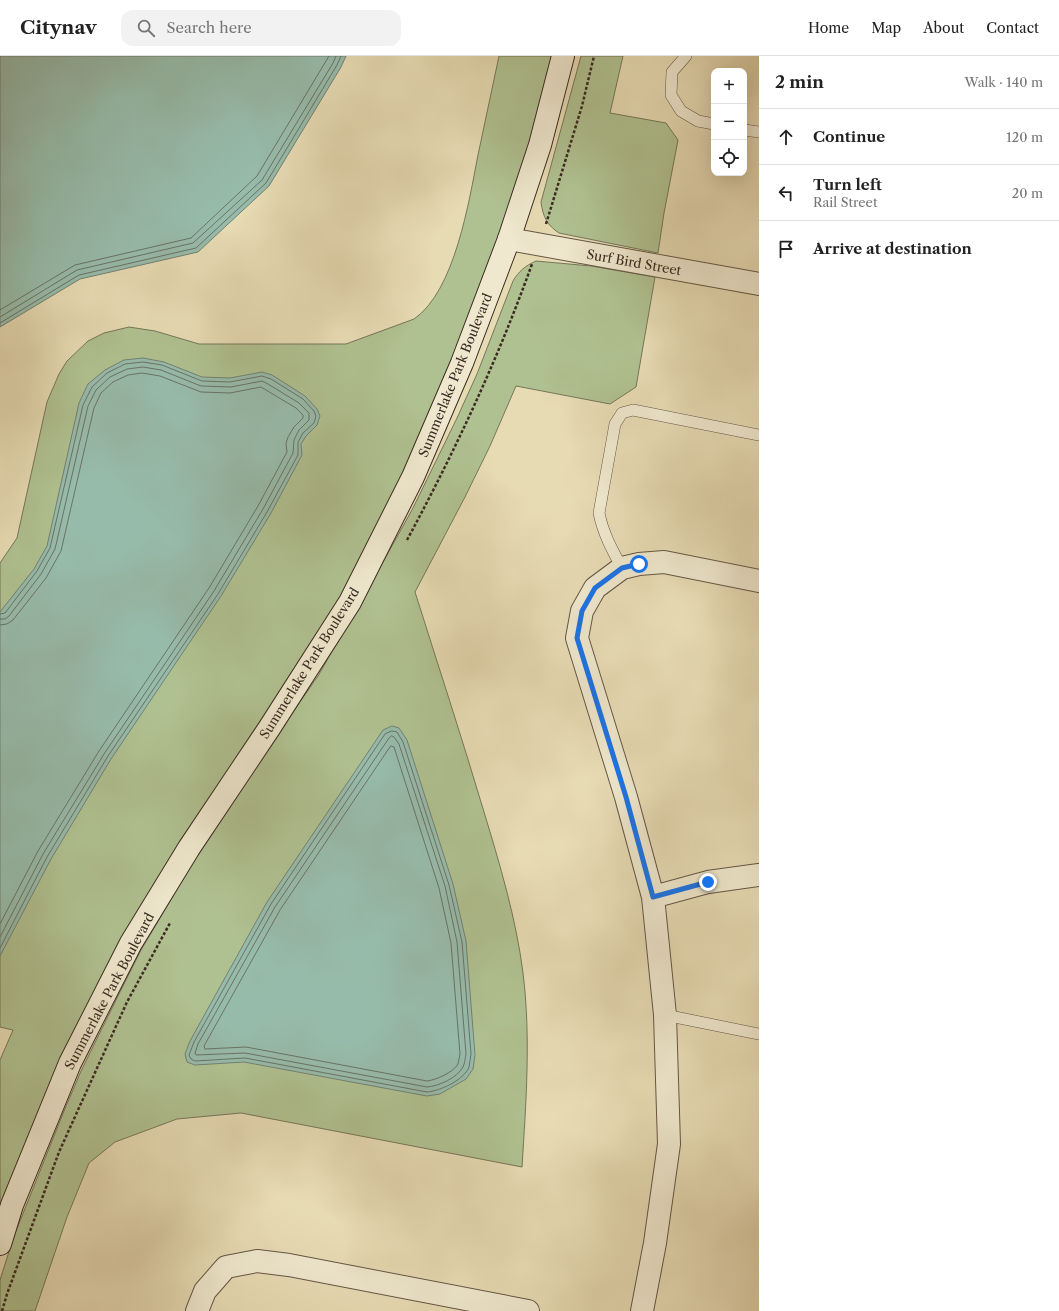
<!DOCTYPE html>
<meta charset="utf-8">
<style>
:root{--surface:#fff;--page:#f2f2f2;--text:#222;--muted:#767676;--line:#e0e0e0}
body{margin:0;font-family:"Libre Caslon Text",serif;background:var(--page);color:var(--text)}
.controls{position:absolute;right:12px;top:12px;display:grid;overflow:hidden;border-radius:8px;box-shadow:0 4px 16px #0002}
.controls button{width:36px;height:36px;display:grid;place-items:center;padding:0;border:0;border-bottom:1px solid var(--line);background:var(--surface);color:var(--text);font:20px sans-serif}
.stop{position:absolute;width:12px;height:12px;margin:-9px;border:3px solid #1a73e8;border-radius:50%;background:#fff}
.stop.end{background:#1a73e8;border-color:#fff;box-shadow:0 1px 4px #0008}
.list{margin:0;padding:0;list-style:none}
h2{display:flex;justify-content:space-between;align-items:center;height:52px;margin:0;padding:0 16px;font-size:17px}
h2 small{font-size:13px;font-weight:400;color:var(--muted)}
.list li{display:grid;grid-template-columns:26px 1fr auto;gap:12px;align-items:center;box-sizing:border-box;height:56px;padding:0 16px;border-top:1px solid var(--line)}
.list b{display:block;font-size:15px;white-space:nowrap}
.list p{margin:0;font-size:13px;white-space:nowrap;color:var(--muted)}
.list em{font-size:13px;font-style:normal;color:var(--muted)}
.icon{flex:none;width:22px;height:22px;fill:none;stroke:currentColor;stroke-width:2;stroke-linecap:round;stroke-linejoin:round}
.map{position:relative;flex:none;width:759px;height:1255px;overflow:hidden}
header{display:flex;align-items:center;gap:24px;box-sizing:border-box;height:56px;padding:0 20px;background:var(--surface);border-bottom:1px solid var(--line)}
header strong{font-size:19px}
nav{display:flex;gap:22px;margin-inline-start:auto;font-size:14px}
.search{width:280px;height:36px;background:var(--page);display:flex;align-items:center;gap:10px;box-sizing:border-box;padding:0 14px;border-radius:12px;color:var(--muted);font-size:15px}
main{display:flex}
aside{flex:1;background:var(--surface)}
.map>svg:first-child{display:block}
.green{fill:#b0c191;stroke:#76765a}
.water{fill:#97bbaa;stroke:#728174}
.lines{fill:none;stroke-linecap:round;stroke-linejoin:round}
.shore{stroke:#697366;stroke-width:1}
.lane-casing{stroke:#665746;stroke-width:12}
.street-casing{stroke:#665746;stroke-width:24}
.secondary-casing{stroke:#3b2b22;stroke-width:24}
.path{stroke:#3b2b22;stroke-width:2.5;stroke-dasharray:3 2;stroke-linecap:butt}
.lane{stroke:#efe8ce;stroke-width:11}
.street{stroke:#efe8ce;stroke-width:22}
.secondary{stroke:#efe8ce;stroke-width:22}
.route{stroke:#1a73e8;stroke-width:5}
.labels{text-anchor:middle;stroke-width:3;stroke-linejoin:round;paint-order:stroke}
.street-label{font-size:13px;fill:#3b2b22;stroke:#efe8ce}
</style>
<header>
<strong>Citynav</strong>
<div class="search"><svg class="icon" aria-label="search" viewBox="0 0 24 24"><circle cx="10" cy="10" r="6"/><path d="M15 15l6 6"/></svg>Search here</div>
<nav><a>Home</a><a>Map</a><a>About</a><a>Contact</a></nav>
</header>
<main>
<div class="map">
<svg width="759" height="1255" viewBox="0 0 759 1255">
<rect width="100%" height="100%" fill="#e7dbb4"/>
<filter id="stains"><feTurbulence type="fractalNoise" baseFrequency=".005" numOctaves="4"/><feColorMatrix values="0 0 0 0 .2 0 0 0 0 .09 0 0 0 0 .02 0 0 0 .5 -.17"/></filter>
<radialGradient id="worn" r=".72"><stop offset=".6" stop-color="#630" stop-opacity="0"/><stop offset="1" stop-color="#630" stop-opacity=".3"/></radialGradient>
<!-- green -->
<path class="green" d="M499,0H563L413,421L131,887L0,1188V1004L13,974L0,971V507L17,482L47,346L59,318L67,305L88,285L104,277L129,271L155,275L199,288H346L414,263C455,235 469,145 478,99C485,66 492,33 499,0Z
M581,0H623L610,57L666,67L678,84L664,157L658,197L559,177C547,169 543,161 541,146Z
M536,205L591,210L655,221L636,331L610,348L516,330L490,390L465,441L415,536C438,609 462,682 484,756C500,809 516,862 523,917C531,982 526,1046 522,1111L241,1057L177,1063L115,1086L89,1107L67,1161L35,1255H0V1224L14,1180L64,1055L81,1015L119,938L141,894L208,781L249,719L318,620L388,497L413,452L457,362L477,318L513,225C519,215 525,210 536,205Z"/>
<!-- water -->
<path class="water" d="M0,0H346L341,11L269,130L198,196L80,223L0,271Z
M143,302L164,306L202,321L230,322L262,316L272,319L305,340L317,353L320,360L317,369L306,380L301,388L302,399L271,457L221,540L111,703L51,803L0,900V556L34,513L47,490L79,347L88,328L105,314L124,304Z
M392,670L399,672L407,684L453,828L466,885L475,999L473,1013L466,1023L440,1038L427,1040L244,1006L195,1009L187,1006L185,998L190,985L267,846L383,674Z"/>
<g class="lines">
<!-- shore -->
<path class="shore" d="M0,254L75,209L191,182L257,120L329,0
M0,261L77,214L193,187L262,124L333,7L336,0
M0,267L79,219L196,192L266,127L337,9L341,0
M0,558L5,557L37,515L50,492L83,349L92,331L107,317L125,308L143,306L162,309L202,325L230,326L262,320L271,323L303,343L314,355L316,360L314,367L303,377L298,386V399L267,456L218,538L108,700L47,801L0,892
M0,563H5L9,560L41,518L55,493L88,350L96,334L110,321L127,313L143,311L161,314L201,330L231,331L262,325L268,328L299,347L309,357V364L299,374L294,384L293,397L263,453L214,535L104,698L43,798L0,881
M0,569L7,568L13,564L46,522L61,495L94,352L101,337L113,326L128,319L142,317L160,320L201,336L230,337L261,331L296,352L303,359V362L294,371L288,381L286,387L287,396L258,450L209,532L99,695L38,795L0,868
M392,675L397,676L403,686L449,829L462,886L471,998C470,1002 470,1007 469,1011C464,1024 440,1035 427,1036L245,1002L195,1005L191,1003L189,999L194,986L271,848L385,678Z
M392,680L394,681L399,688L445,830L457,886L466,998C465,1002 465,1007 463,1011C457,1022 439,1030 427,1031L245,997L196,999L195,997L198,988L275,851L389,682Z
M391,690L394,691L439,832L451,887L460,998C459,1001 459,1005 458,1008C454,1016 436,1024 427,1025L246,991L205,993L204,990L280,854Z"/>
<!-- lane casing -->
<g class="lane-casing">
<path id="lane" d="M686,0L672,16L671,39L681,55L698,65L714,68
M744,74L759,76
M622,512C612,494 603,477 599,457L615,368L622,357L633,354L759,379
M665,959L759,978"/>
</g>
<!-- street casing -->
<g class="street-casing">
<path id="street" d="M509,183L759,228
M653,841L708,826L759,819
M197,1255L205,1235L226,1211L257,1205L289,1209L528,1255
M642,1255L655,1187L669,1088L665,959L653,841L626,741L577,582L582,555L595,532L622,512L639,508L664,506L759,525"/>
</g>
<!-- secondary casing -->
<g class="secondary-casing">
<path id="secondary" d="M0,1188L12,1149L70,1007L131,887L189,792L270,671L350,546L413,421L462,307L509,183L540,89L563,0"/>
</g>
<!-- path -->
<path class="path" d="M546,168L582,50L594,0
M407,484C455,395 498,303 532,208
M2,1255L7,1238L59,1096L127,946L170,867"/>
<!-- lane -->
<use href="#lane" class="lane"/>
<!-- street -->
<use href="#street" class="street"/>
<!-- secondary -->
<use href="#secondary" class="secondary"/>
</g>
<g class="lines">
<!-- route -->
<path class="route" d="M639,508L622,512L595,532L582,555L577,582L626,741L653,841L708,826"/>
</g>
<g class="labels">
<!-- street labels -->
<g class="street-label">
<text transform="translate(634 206) rotate(10)" y="5">Surf Bird Street</text>
<text transform="translate(455 319) rotate(-68)" y="5">Summerlake Park Boulevard</text>
<text transform="translate(309 607) rotate(-58)" y="5">Summerlake Park Boulevard</text>
<text transform="translate(109 935) rotate(-62)" y="5">Summerlake Park Boulevard</text>
</g>
</g>
<rect width="100%" height="100%" filter="url(#stains)"/>
<rect width="100%" height="100%" fill="url(#worn)"/>
</svg>
<div class="controls">
<button>+</button>
<button>−</button>
<button><svg class="icon" aria-label="locate" viewBox="0 0 24 24"><circle cx="12" cy="12" r="6"/><path d="M12 2v4M12 18v4M2 12h4M18 12h4"/></svg></button>
</div>
<div class="stop" style="left:639px;top:508px"></div>
<div class="stop end" style="left:708px;top:826px"></div>
</div>
<aside>
<h2>2 min<small>Walk · 140 m</small></h2>
<ul class="list">
<li><svg class="icon" aria-label="ahead" viewBox="0 0 24 24"><path d="M12 20V5M6 11l6-6 6 6"/></svg><div><b>Continue</b></div><em>120 m</em></li>
<li><svg class="icon" aria-label="left" viewBox="0 0 24 24"><path d="M17 20v-9H6M10 6l-5 5 5 5"/></svg><div><b>Turn left</b><p>Rail Street</p></div><em>20 m</em></li>
<li><svg class="icon" aria-label="arrive" viewBox="0 0 24 24"><path d="M6 21V4h12l-3 4 3 4H6"/></svg><div><b>Arrive at destination</b></div></li>
</ul>
</aside>
</main>
